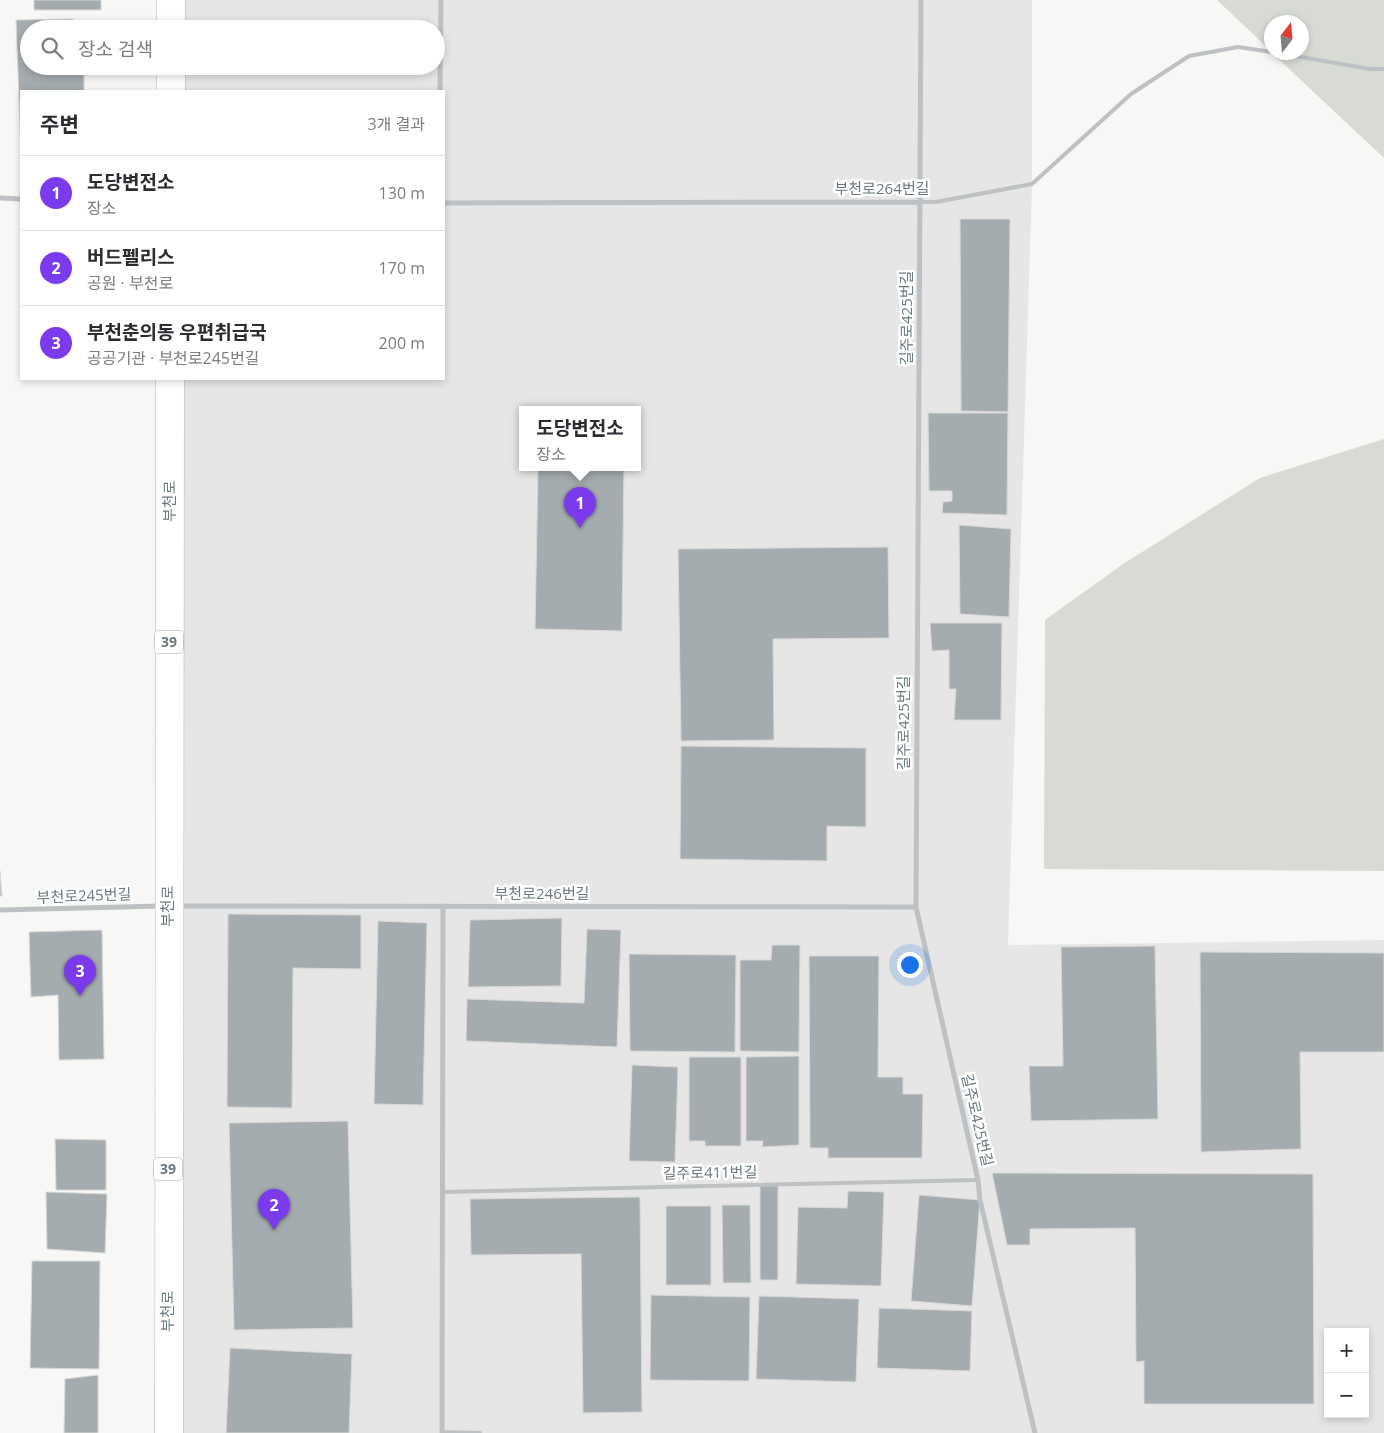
<!DOCTYPE html>
<html lang="ko">
<meta charset="utf-8">
<style>
:root{--surface:#fff;--page:#f2f2f3;--text:#2b2b33;--muted:#7c7c81;--line:#e1e1e2;--accent:#7c3aed}
body{margin:0;font-family:"Open Sans","Noto Sans KR",sans-serif;background:var(--page);color:var(--text)}
.controls{position:absolute;right:15px;bottom:15px;display:grid;overflow:hidden;border-radius:0px;box-shadow:0 2px 8px #0003}
.controls button{width:45px;height:45px;display:grid;place-items:center;padding:0;border:0;border-bottom:1px solid var(--line);background:var(--surface);color:var(--text);font:25px sans-serif}
.compass{position:absolute;left:1264px;top:15px;width:45px;height:45px;border-radius:50%;background:var(--surface);box-shadow:0 2px 8px #0003;rotate:16deg}
.you{position:absolute;left:909px;top:964px;width:18px;height:18px;margin:-12px;border:4px solid #fff;border-radius:50%;background:#1a73e8;box-shadow:0 0 0 8px #1a73e833}
.badge{display:grid;place-items:center;width:32px;height:32px;border-radius:50%;background:var(--accent);color:#fff;font-size:16px;font-weight:700}
.pin{position:absolute;translate:-50% -41px;filter:drop-shadow(0 1px 2px #0008)}
.pin::after{content:'';position:absolute;top:26px;width:18px;height:15px;background:inherit;clip-path:polygon(0 0,100% 0,50% 100%)}
.popup{position:absolute;left:519px;top:406px;width:122px;height:65px;box-sizing:border-box;display:grid;place-content:center;border-radius:0px;background:var(--surface);filter:drop-shadow(0 1px 4px #0005);font-size:16px;white-space:nowrap;color:var(--muted)}
.popup b{font-size:19px;color:var(--text)}
.popup::after{content:'';position:absolute;left:50%;top:100%;margin-left:-10px;border:10px solid transparent;border-top-color:var(--surface)}
.list{margin:0;padding:0;list-style:none}
h2{display:flex;justify-content:space-between;align-items:center;height:65px;margin:0;padding:0 20px;font-size:21px}
h2 small{font-size:16px;font-weight:400;color:var(--muted)}
.list li{display:grid;grid-template-columns:32px 1fr auto;gap:15px;align-items:center;box-sizing:border-box;height:75px;padding:0 20px;border-top:1px solid var(--line)}
.list b{display:block;font-size:19px;white-space:nowrap}
.list p{margin:0;font-size:16px;white-space:nowrap;color:var(--muted)}
.list em{font-size:16px;font-style:normal;color:var(--muted)}
.icon{flex:none;width:28px;height:28px;fill:none;stroke:currentColor;stroke-width:2;stroke-linecap:round;stroke-linejoin:round}
.map{position:relative;flex:none;width:1384px;height:1433px;overflow:hidden}
.search{position:absolute;background:var(--surface);box-shadow:0 2px 8px #0003;left:20px;top:20px;width:425px;height:55px;display:flex;align-items:center;gap:12px;box-sizing:border-box;padding:0 18px;border-radius:28px;color:var(--muted);font-size:19px}
.panel{position:absolute;background:var(--surface);box-shadow:0 2px 8px #0003;left:20px;top:90px;width:425px;height:290px;border-radius:0px}
.map>svg:first-child{display:block}
.built{fill:#e5e6e5;fill-rule:evenodd}
.green{fill:#d7dbd4}
.building{fill:#a5acb0;stroke:#d9d8d7}
.lines{fill:none;stroke-linecap:round;stroke-linejoin:round}
.primary-casing{stroke:#b1b6b8;stroke-width:29}
.lane{stroke:#bdc1c4;stroke-width:4}
.street{stroke:#bdc1c4;stroke-width:5}
.primary{stroke:#fff;stroke-width:28}
.labels{text-anchor:middle;stroke-width:5;stroke-linejoin:round;paint-order:stroke}
.shield{fill:#fff;stroke:#97a1a7;stroke-width:1}
.shield-label{font-size:14px;font-weight:bold;fill:#6a7981}
.street-label{font-size:15px;fill:#6a7981;stroke:#fff}
</style>
<div class="map">
<svg width="1384" height="1433" viewBox="0 0 1384 1433">
<rect width="100%" height="100%" fill="#f7f7f5"/>
<!-- built -->
<path class="built" d="M170,0H1032V184L1008,945L1384,940V1433H168L169,379H444V91H170V66H436V29H170ZM522,409H638V467H522ZM1328,1332H1365V1414H1328Z"/>
<!-- green -->
<path class="green" d="M1217,0H1384V158L1272,53L1302,52V22H1272V52Z
M1384,439V871L1044,869L1045,620L1123,564L1260,478Z"/>
<!-- building -->
<path class="building" d="M34,0H101V10H34Z
M73,19L74,29H29V66H84V91H21V151L16,20Z
M960,219H1010L1008,412L961,411Z
M928,413H1008L1007,515L942,513L943,502L952,501V491H929Z
M538,467H624L622,631L535,629Z
M959,525L1011,529L1009,617L960,614Z
M888,547L889,638L773,639L774,740L681,741L678,549Z
M930,623H1002L1001,720H954L956,689H949V650L932,651Z
M681,746L866,748V827L827,826V861L680,859Z
M0,871L2,896H0Z
M228,914L361,915V969L293,968L292,1108L227,1107Z
M562,918L561,986L468,987L470,920Z
M378,921L427,923L423,1105L374,1104Z
M587,929L621,930L617,1047L466,1041L467,999L584,1003Z
M102,930L104,1059L59,1060L58,995L31,997L29,932Z
M772,945H800L799,1052L740,1051V960H771Z
M1155,946L1158,1119L1031,1121L1029,1066H1063L1061,947Z
M1200,952L1384,953V1052H1300L1301,1149L1201,1152Z
M629,954L736,955L735,1052L630,1051Z
M809,956H879L878,1077H903V1094H923L922,1158H828V1148H810Z
M799,1056V1145L762,1147L763,1141H746V1057Z
M689,1057H741V1146H705V1141H689Z
M632,1065L678,1067L675,1162L629,1161Z
M348,1121L353,1328L234,1330L229,1123Z
M55,1139L106,1140V1190H56Z
M992,1173L1313,1174L1314,1404H1144V1361L1136,1362L1135,1228L1030,1229V1245H1007Z
M760,1185H778V1280H760Z
M848,1191L884,1192L881,1286L796,1284L798,1207L847,1208Z
M46,1192L107,1194L105,1253L47,1249Z
M919,1195L980,1200L972,1306L911,1301Z
M640,1197L642,1412L583,1413L581,1254L471,1255L470,1199Z
M722,1205H750L751,1283H723Z
M666,1206H711V1285H666Z
M32,1261H100L99,1369L30,1368Z
M651,1295L750,1297L749,1381L650,1380Z
M759,1296L859,1299L856,1382L756,1379Z
M879,1308L972,1311L970,1371L877,1368Z
M230,1348L352,1354L349,1433H226Z
M98,1375V1433H64L65,1379Z"/>
<g class="lines">
<!-- primary casing -->
<g class="primary-casing">
<path id="primary" d="M171,29V0
M171,91V66
M169,1433L170,379"/>
</g>
<!-- lane -->
<path class="lane" d="M1272,52L1370,69H1384
M920,202H936L1032,184L1131,94L1189,56L1238,47L1272,52
M443,1192L978,1180
M442,1432L480,1433"/>
<!-- street -->
<path class="street" d="M921,0L916,907L978,1180L980,1200L1035,1433
M440,91L441,0
M0,198L21,199
M444,203L920,202
M178,906L916,907
M0,910L162,906
M442,1433L443,906"/>
<!-- primary -->
<use href="#primary" class="primary"/>
</g>
<g class="labels">
<!-- shield labels -->
<g class="shield">
<rect x="155" y="630.5" width="28" height="23" rx="4"/>
<rect x="154" y="1157.5" width="28" height="23" rx="4"/>
</g>
<g class="shield-label">
<text x="169" y="647">39</text>
<text x="168" y="1174">39</text>
</g>
<!-- street labels -->
<g class="street-label">
<text x="882" y="194">부천로264번길</text>
<text transform="translate(907 318) rotate(-90)" y="5">길주로425번길</text>
<text transform="translate(170 501) rotate(-90)" y="5">부천로</text>
<text transform="translate(904 723) rotate(-90)" y="5">길주로425번길</text>
<text x="542" y="899">부천로246번길</text>
<text transform="translate(84 896) rotate(-2)" y="5">부천로245번길</text>
<text transform="translate(168 906) rotate(-90)" y="5">부천로</text>
<text transform="translate(977 1120) rotate(77)" y="5">길주로425번길</text>
<text transform="translate(710 1173) rotate(-1)" y="5">길주로411번길</text>
<text transform="translate(168 1311) rotate(-90)" y="5">부천로</text>
</g>
</g>
</svg>
<div class="controls">
<button>+</button>
<button>−</button>
</div>
<svg class="compass" viewBox="-18 -18 36 36"><path d="M0-13l5 13h-10z" fill="#e53935"/><path d="M0 13l5-13h-10z" fill="#7c7c81"/></svg>
<div class="you"></div>
<div class="pin badge" style="left:580px;top:528px">1</div>
<div class="popup"><b>도당변전소</b>장소</div>
<div class="pin badge" style="left:274px;top:1230px">2</div>
<div class="pin badge" style="left:80px;top:996px">3</div>
<div class="search"><svg class="icon" aria-label="search" viewBox="0 0 24 24"><circle cx="10" cy="10" r="6"/><path d="M15 15l6 6"/></svg>장소 검색</div>
<section class="panel">
<h2>주변<small>3개 결과</small></h2>
<ul class="list">
<li><span class="badge">1</span><div><b>도당변전소</b><p>장소</p></div><em>130 m</em></li>
<li><span class="badge">2</span><div><b>버드펠리스</b><p>공원 · 부천로</p></div><em>170 m</em></li>
<li><span class="badge">3</span><div><b>부천춘의동 우편취급국</b><p>공공기관 · 부천로245번길</p></div><em>200 m</em></li>
</ul>
</section>
</div>
